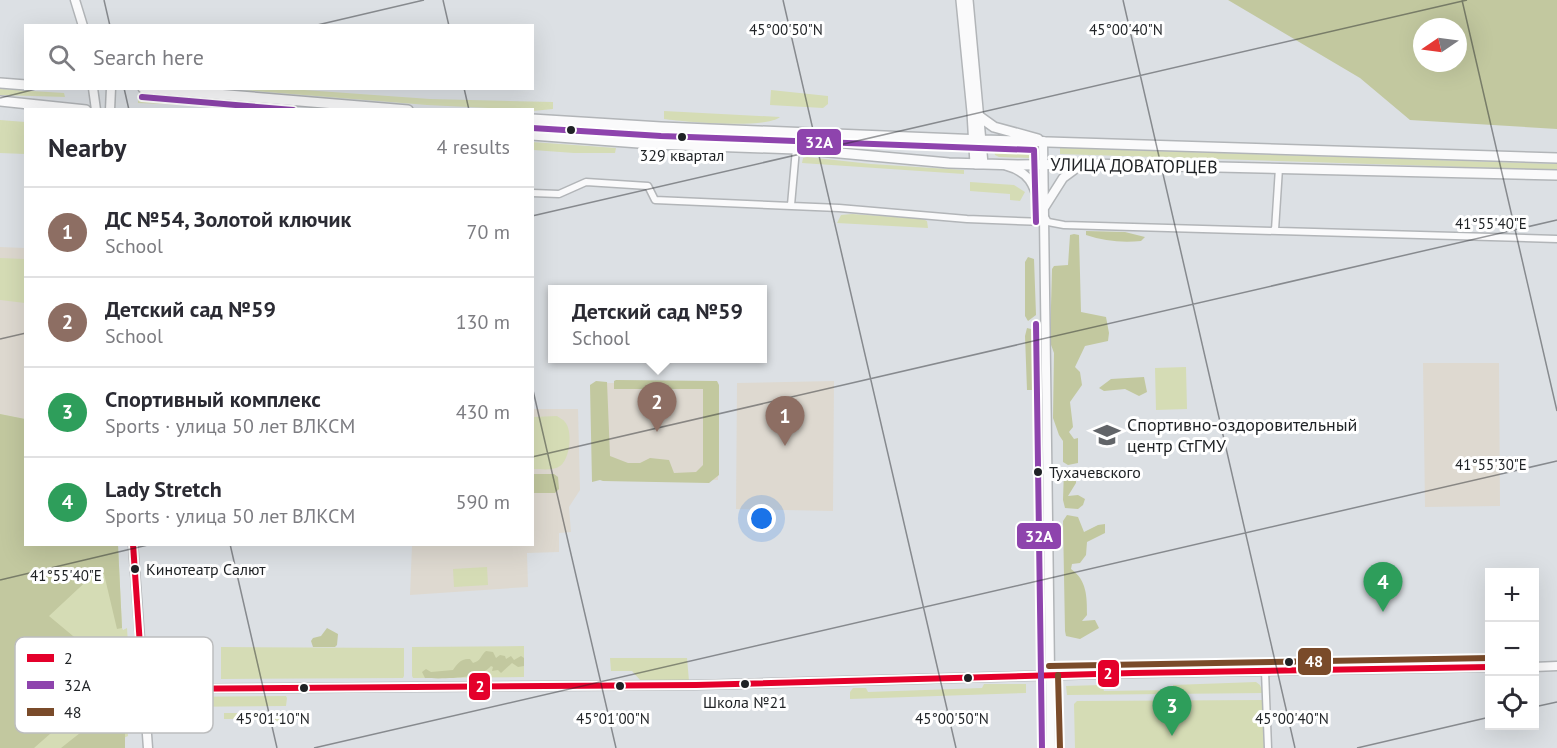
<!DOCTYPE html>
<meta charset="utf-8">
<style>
:root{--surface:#fff;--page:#f7f7f7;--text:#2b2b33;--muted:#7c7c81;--line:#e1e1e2;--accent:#111827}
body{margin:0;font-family:"PT Sans",sans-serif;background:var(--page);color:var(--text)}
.controls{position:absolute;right:18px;bottom:18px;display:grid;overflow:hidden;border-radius:0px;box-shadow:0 6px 24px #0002}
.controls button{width:54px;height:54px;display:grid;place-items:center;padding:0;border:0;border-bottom:2px solid var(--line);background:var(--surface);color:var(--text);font:30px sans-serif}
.compass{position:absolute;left:1413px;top:18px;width:54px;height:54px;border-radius:50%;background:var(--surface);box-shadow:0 6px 24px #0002;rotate:257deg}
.you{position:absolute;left:762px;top:519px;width:21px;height:21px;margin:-15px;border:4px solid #fff;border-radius:50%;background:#1a73e8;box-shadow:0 0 0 9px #1a73e833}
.badge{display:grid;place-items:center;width:39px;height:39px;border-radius:50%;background:var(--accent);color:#fff;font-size:20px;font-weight:700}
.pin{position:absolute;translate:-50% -50px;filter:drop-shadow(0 2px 3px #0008)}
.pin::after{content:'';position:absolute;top:32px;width:21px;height:18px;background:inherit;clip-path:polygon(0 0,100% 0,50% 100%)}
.popup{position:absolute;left:548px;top:285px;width:219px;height:78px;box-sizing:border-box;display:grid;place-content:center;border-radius:0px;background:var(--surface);filter:drop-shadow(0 2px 4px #0005);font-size:20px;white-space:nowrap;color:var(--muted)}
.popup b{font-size:22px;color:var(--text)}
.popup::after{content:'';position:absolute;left:50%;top:100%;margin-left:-12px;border:12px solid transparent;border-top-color:var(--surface)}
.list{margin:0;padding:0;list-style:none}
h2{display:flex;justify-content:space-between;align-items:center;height:78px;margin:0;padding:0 24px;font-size:26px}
h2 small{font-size:20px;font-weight:400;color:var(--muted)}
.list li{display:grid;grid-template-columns:39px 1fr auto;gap:18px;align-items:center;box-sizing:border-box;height:90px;padding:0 24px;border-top:2px solid var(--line)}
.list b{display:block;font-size:22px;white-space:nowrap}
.list p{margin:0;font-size:20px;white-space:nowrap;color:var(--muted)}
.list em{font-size:20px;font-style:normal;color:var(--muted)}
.icon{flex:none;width:33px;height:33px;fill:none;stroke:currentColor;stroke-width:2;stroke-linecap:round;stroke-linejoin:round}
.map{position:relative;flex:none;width:1557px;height:748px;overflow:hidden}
.search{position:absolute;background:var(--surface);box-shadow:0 6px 24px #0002;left:24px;top:24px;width:510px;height:66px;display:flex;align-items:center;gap:15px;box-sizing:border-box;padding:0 21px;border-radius:0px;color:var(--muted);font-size:22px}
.panel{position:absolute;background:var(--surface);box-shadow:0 6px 24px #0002;left:24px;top:108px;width:510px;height:438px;border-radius:0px}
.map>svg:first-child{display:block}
.education{fill:#ded9d0}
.green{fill:#d5dcb5}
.forest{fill:#c2c89f;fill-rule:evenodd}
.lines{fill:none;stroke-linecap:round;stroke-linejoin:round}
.street-casing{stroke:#b2b5b8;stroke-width:9}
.secondary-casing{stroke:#b2b5b8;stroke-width:11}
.primary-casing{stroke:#b2b5b8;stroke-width:12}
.street{stroke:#fafafb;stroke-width:6}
.secondary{stroke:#fafafb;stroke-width:8}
.primary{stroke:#fafafb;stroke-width:9}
.bus-1-casing{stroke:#fff;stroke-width:10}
.bus-2-casing{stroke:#fff;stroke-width:10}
.bus-3-casing{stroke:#fff;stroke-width:10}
.bus-1{stroke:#e4002b;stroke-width:6}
.bus-2{stroke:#8e44ad;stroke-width:6}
.bus-3{stroke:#7a4b2a;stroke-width:6}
.ticks{fill:none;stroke:#1f2225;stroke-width:1.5;stroke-opacity:0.45}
.bus-dot{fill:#1f2225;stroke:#fff;stroke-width:2}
.labels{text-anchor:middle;stroke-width:6;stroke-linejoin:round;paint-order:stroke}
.bus-label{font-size:16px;fill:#1f2225;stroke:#fff}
.street-label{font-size:18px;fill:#1f2225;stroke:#fff}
.poi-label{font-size:18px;fill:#1f2225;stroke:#fff;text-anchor:start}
.key{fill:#fff;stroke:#bcbdbe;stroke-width:1.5}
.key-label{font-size:16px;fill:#1f2225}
.ticks-label{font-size:15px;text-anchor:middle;fill:#1f2225;stroke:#fff;stroke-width:6;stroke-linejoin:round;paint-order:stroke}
.line-badge{stroke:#fff;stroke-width:2}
.badge-label{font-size:16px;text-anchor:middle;font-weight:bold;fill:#fff}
</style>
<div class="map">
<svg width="1557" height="748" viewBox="0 0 1557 748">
<rect width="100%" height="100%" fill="#dce0e4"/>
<!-- education -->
<path class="education" d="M0,247L25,248V419L0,414Z
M1423,363H1499L1500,506L1425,507Z
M834,381L833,511L736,509L737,383Z
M595,383H718V480H595Z
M533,409H578L580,490L569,507L571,532L559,533V552L527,553L528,587L410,595L412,545L532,544Z"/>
<!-- green -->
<path class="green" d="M0,89L64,93L65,97L0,95Z
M231,89H290L430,99L553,102V109L533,111L532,110L427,105Z
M771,90L828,96V104L823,108L770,105Z
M138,97L211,102V106L138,103Z
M664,111L780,117C766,129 685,122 664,119Z
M0,120L25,122V154L0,153Z
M533,124L660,134L968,146L967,151L660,139L533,130Z
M532,142L616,148L615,153H574L533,150Z
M997,147H1030L1034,152L1029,158L999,157L995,155L994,151Z
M1060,148L1557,164V170L1060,154Z
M807,157L871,164L964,170V174L802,163L803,158Z
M970,182L1014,185L1025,192L1020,201L1010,200V194L970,191Z
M852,214L923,219L927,221L928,228L837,223L841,215Z
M0,258L25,259V303L0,300Z
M1186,367L1187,409L1156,410L1155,368Z
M0,414L25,419L26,544L118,545L122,628L123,630L127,628L132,706L126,707L128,736L119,740V748H0Z
M557,416C559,418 563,419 565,422C573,431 570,459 560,466C553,471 541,469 533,469V417Z
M487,567L488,585L454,587L453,569Z
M524,646V677L413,678L412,676V647Z
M221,647L404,648V676L403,678L221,679Z
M610,658H687L689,681H641L632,671H611Z
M1256,682L1260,685L1263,693L1067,695L1066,686L1102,685L1104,691L1173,690V685Z
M984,684H1026V693L850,699V692L853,688H866L868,692L982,688Z
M286,696L287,698L286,706L171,707L168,703L170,697Z
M1265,700L1266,748H1075L1074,704L1077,701Z
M224,713H281L284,720L281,725L274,719H224Z"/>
<!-- forest -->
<path class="forest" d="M1228,0H1557V129L1410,120L1360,78ZM1422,27H1458V63H1422Z
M1086,231L1125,232L1145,237L1141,241C1122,243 1104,241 1086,235Z
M1074,234L1079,235L1081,312L1106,317L1109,333L1108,341L1085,346L1075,367L1080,372L1082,385L1070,402L1073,427L1069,432L1074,439L1078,438V463L1068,465L1063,462V441L1059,435L1053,418L1054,353L1050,342L1052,269L1054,266L1068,265L1070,235Z
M1028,257L1034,259L1036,315L1028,321L1025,316V262Z
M1027,328L1035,330C1035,348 1040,373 1032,390H1027L1025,336Z
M1144,377L1147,392L1139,396L1125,389L1104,391L1099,388L1111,379Z
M616,380L717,381L719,385V475L709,483L603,481L600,480L592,482L590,385L596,381L607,382L610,456L628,463H640L650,458L669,460L674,473L696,472L703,465V389H614V381Z
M0,414L25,419L26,544L118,545L122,628L117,629L104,574H94L49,616L79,641L92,697L34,748H0Z
M1064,469H1069L1076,475V483L1068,496L1078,495L1085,499L1083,505L1078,509L1065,508L1063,500Z
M533,474H554L558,477L559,489L555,493H533Z
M1067,515L1078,517L1084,532L1098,525L1105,524V533L1087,542L1086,555L1080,563L1072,564L1071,569C1087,580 1087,597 1087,615L1082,621L1095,620L1099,628L1080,639L1066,636L1065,631L1063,521Z
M327,628L338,634L337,645L335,647H313L311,641L313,638L321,636Z
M486,651L493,652L496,658L500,655L505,656L506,659L511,656L514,660L521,656L524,658V666L518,667L512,663L501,673L498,670L492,671L493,667L491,666C481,679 441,679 425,678L422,672L426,669L431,672L453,670C457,664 461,658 470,659L473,663C481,661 480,656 486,651Z
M125,722V748H61L85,729L92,730Z"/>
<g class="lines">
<!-- street casing -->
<g class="street-casing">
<path id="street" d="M532,193L559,194L586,182L648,186L655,200L839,208L967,219L1045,222
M791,205L796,149
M1045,217L1048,222L1064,225L1557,239
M1275,230L1279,168
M1265,671L1268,748"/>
</g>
<!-- secondary casing -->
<g class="secondary-casing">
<path id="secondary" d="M75,0L83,26
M93,88L96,110
M110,110L111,88
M1043,141L1051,748
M1007,166C1032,173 1034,187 1041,209
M1044,208L1063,178L1082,164
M133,544L148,748
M1534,667L1557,666
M143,689L696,685L1133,673L1490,667"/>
</g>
<!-- primary casing -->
<g class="primary-casing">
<path id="primary" d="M961,0L972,112L975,164
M968,0L983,164
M0,83L26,85
M143,88L408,110
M0,101L86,110
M980,117L994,127L1038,139
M532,119L661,127L982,140L1557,158
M532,135L652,144L796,149L949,163L1018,165L1088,164L1557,175"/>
</g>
<!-- street -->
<use href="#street" class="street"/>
<!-- secondary -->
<use href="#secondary" class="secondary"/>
<!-- primary -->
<use href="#primary" class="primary"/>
<!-- bus-1 casing -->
<g class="bus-1-casing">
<path id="bus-1" d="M133,544L143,689
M143,689L696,685L1133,673L1490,667"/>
</g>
<!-- bus-2 casing -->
<g class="bus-2-casing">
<path id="bus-2" d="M142,97L293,110
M532,128L661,136L1034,150L1036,222
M1036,324L1042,748"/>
</g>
<!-- bus-3 casing -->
<g class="bus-3-casing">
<path id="bus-3" d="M1049,666L1490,658
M1058,675L1060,748"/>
</g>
<!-- bus-1 -->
<use href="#bus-1" class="bus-1"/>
<!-- bus-2 -->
<use href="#bus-2" class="bus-2"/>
<!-- bus-3 -->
<use href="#bus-3" class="bus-3"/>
</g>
<!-- ticks -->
<path class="ticks" d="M104,0L110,26M443,0L449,26M783,0L956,748M1123,0L1295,748M1462,0L1557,411M313,26L424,0M124,88L129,110M464,88L469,110M0,98L40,88M532,216L1467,0M0,339L26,333M532,386L616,748M532,457L1557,220M230,544L277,748M0,580L152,544M1534,707L1557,702M314,748L1557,461M1357,748L1490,717"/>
<!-- icons -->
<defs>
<g id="university-bare" transform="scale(2.07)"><path d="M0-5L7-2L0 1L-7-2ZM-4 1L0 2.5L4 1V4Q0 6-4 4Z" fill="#616468" stroke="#fff" stroke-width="2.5" paint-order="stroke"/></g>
</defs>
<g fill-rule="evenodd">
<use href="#university-bare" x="1107" y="435"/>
</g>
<!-- markers -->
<g class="bus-dot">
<circle cx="571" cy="130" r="5"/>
<circle cx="682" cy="137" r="5"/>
<circle cx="1038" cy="472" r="5"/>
<circle cx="135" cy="569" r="5"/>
<circle cx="1289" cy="662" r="5"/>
<circle cx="968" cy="678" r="5"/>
<circle cx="745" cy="684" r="5"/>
<circle cx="620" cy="686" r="5"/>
<circle cx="304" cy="688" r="5"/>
</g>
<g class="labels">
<!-- bus labels -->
<g class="bus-label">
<text x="682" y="161">329 квартал</text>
<text x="1049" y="478" text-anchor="start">Тухачевского</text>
<text x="146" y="575" text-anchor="start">Кинотеатр Салют</text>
<text x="745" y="708">Школа №21</text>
</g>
<!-- street labels -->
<g class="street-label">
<text transform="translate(1134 166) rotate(1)" y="6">УЛИЦА ДОВАТОРЦЕВ</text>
</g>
<!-- poi labels -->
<g class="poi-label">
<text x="1127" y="431">Спортивно-оздоровительный<tspan x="1127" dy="21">центр СтГМУ</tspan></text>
</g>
</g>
<!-- legend -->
<rect x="15" y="637" width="198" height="96" rx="9" class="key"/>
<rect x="27" y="654" width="27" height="8" fill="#e4002b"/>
<rect x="27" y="681" width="27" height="8" fill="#8e44ad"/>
<rect x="27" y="708" width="27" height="8" fill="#7a4b2a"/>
<g class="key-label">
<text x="64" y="664">2</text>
<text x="64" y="691">32A</text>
<text x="64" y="718">48</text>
</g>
<g class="ticks-label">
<text x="786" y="35">45°00'50"N</text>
<text x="1126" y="35">45°00'40"N</text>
<text x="1491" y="229">41°55'40"E</text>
<text x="1491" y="470">41°55'30"E</text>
<text x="66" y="581">41°55'40"E</text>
<text x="273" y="724">45°01'10"N</text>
<text x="613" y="724">45°01'00"N</text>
<text x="952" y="724">45°00'50"N</text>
<text x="1292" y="724">45°00'40"N</text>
</g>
<g class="line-badge">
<rect x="796" y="128" width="46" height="28" rx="6" fill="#8e44ad"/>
<rect x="1016" y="522" width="46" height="28" rx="6" fill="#8e44ad"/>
<rect x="1297" y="647" width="35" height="29" rx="6" fill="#7a4b2a"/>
<rect x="1097" y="659" width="23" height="29" rx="6" fill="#e4002b"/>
<rect x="468" y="672" width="23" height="29" rx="6" fill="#e4002b"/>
</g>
<g class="badge-label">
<text x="819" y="148">32A</text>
<text x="1039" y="542">32A</text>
<text x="1314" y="667">48</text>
<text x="1108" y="679">2</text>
<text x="480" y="692">2</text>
</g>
</svg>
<div class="controls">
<button>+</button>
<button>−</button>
<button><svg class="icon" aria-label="locate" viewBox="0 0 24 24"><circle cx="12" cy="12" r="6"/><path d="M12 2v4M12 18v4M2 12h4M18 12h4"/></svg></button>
</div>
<svg class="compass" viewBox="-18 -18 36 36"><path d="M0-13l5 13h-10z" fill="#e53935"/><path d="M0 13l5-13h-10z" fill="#7c7c81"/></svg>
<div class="you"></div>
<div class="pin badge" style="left:785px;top:446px;background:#8d6e63">1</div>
<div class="pin badge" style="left:657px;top:432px;background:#8d6e63">2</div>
<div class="popup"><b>Детский сад №59</b>School</div>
<div class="pin badge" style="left:1172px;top:736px;background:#2e9e5b">3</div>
<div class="pin badge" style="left:1383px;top:612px;background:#2e9e5b">4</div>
<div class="search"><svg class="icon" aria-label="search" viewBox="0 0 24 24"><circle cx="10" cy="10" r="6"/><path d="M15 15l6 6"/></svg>Search here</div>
<section class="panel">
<h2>Nearby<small>4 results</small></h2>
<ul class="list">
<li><span class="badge" style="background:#8d6e63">1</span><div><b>ДС №54, Золотой ключик</b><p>School</p></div><em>70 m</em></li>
<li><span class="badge" style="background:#8d6e63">2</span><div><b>Детский сад №59</b><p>School</p></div><em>130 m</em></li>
<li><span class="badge" style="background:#2e9e5b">3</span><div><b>Спортивный комплекс</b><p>Sports · улица 50 лет ВЛКСМ</p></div><em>430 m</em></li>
<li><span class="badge" style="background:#2e9e5b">4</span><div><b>Lady Stretch</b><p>Sports · улица 50 лет ВЛКСМ</p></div><em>590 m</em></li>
</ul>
</section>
</div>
